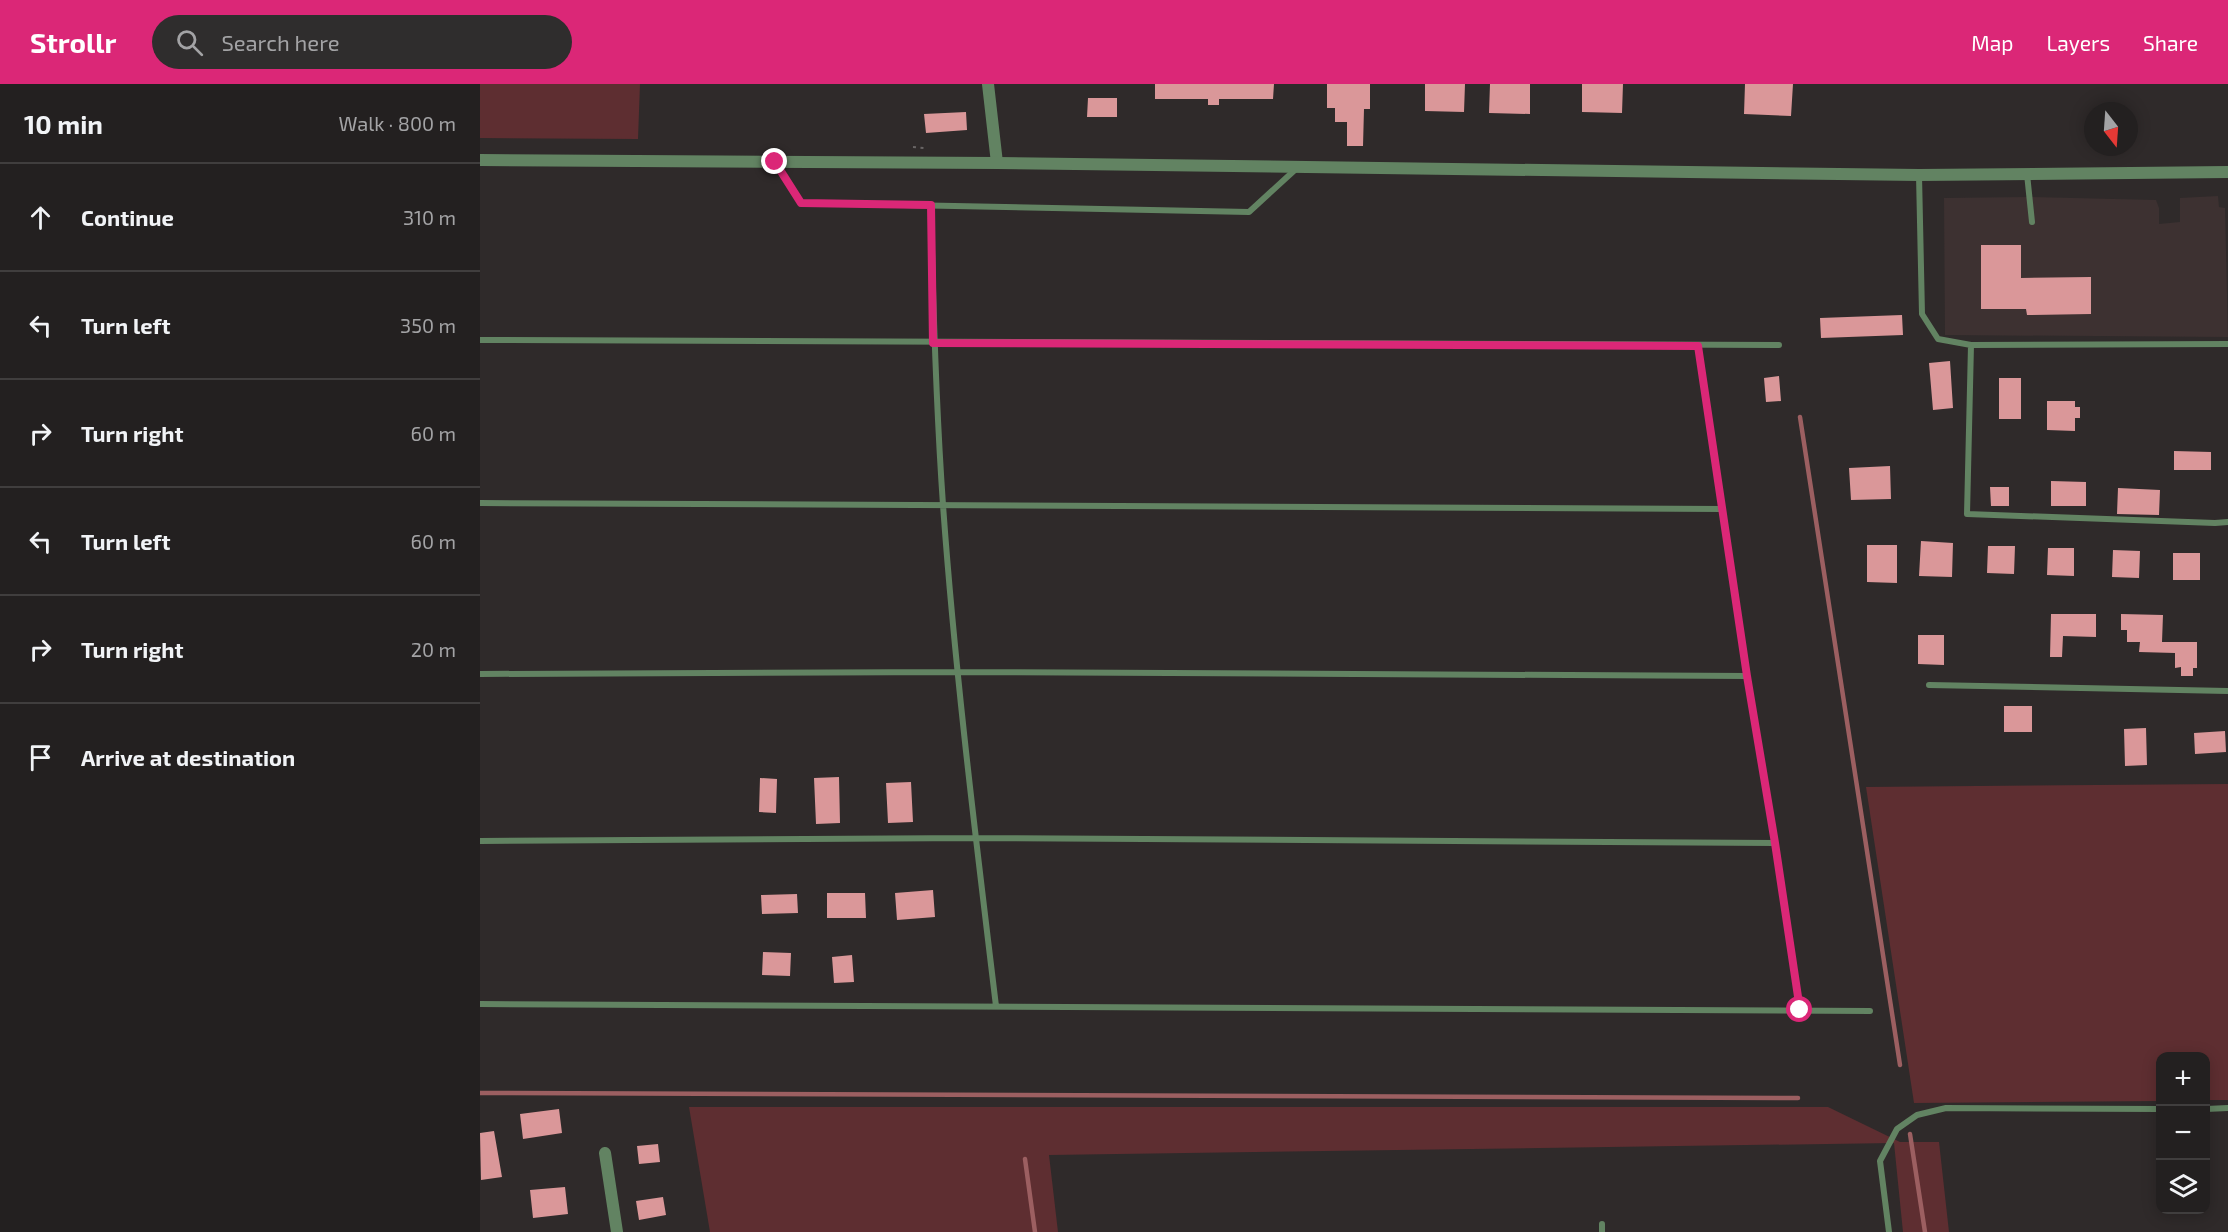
<!DOCTYPE html>
<meta charset="utf-8">
<style>
:root{--surface:#232020;--page:#2f2d2d;--text:#f1f3f6;--muted:#a3a3a5;--line:#403e3e;--accent:#db2777}
body{margin:0;font-family:"Exo 2",sans-serif;background:var(--page);color:var(--text)}
.controls{position:absolute;right:18px;bottom:18px;display:grid;overflow:hidden;border-radius:12px;box-shadow:0 3px 15px #0003}
.controls button{width:54px;height:54px;display:grid;place-items:center;padding:0;border:0;border-bottom:2px solid var(--line);background:var(--surface);color:var(--text);font:30px sans-serif}
.compass{position:absolute;left:1604px;top:18px;width:54px;height:54px;border-radius:50%;background:var(--surface);box-shadow:0 3px 15px #0003;rotate:163deg}
.stop{position:absolute;width:18px;height:18px;margin:-14px;border:4px solid #db2777;border-radius:50%;background:#fff}
.stop.end{background:#db2777;border-color:#fff;box-shadow:0 2px 6px #0008}
.list{margin:0;padding:0;list-style:none}
h2{display:flex;justify-content:space-between;align-items:center;height:78px;margin:0;padding:0 24px;font-size:26px}
h2 small{font-size:20px;font-weight:400;color:var(--muted)}
.list li{display:grid;grid-template-columns:39px 1fr auto;gap:18px;align-items:center;box-sizing:border-box;height:108px;padding:0 24px;border-top:2px solid var(--line)}
.list b{display:block;font-size:22px;white-space:nowrap}
.list em{font-size:20px;font-style:normal;color:var(--muted)}
.icon{flex:none;width:33px;height:33px;fill:none;stroke:currentColor;stroke-width:2;stroke-linecap:round;stroke-linejoin:round}
.map{position:relative;flex:none;width:1748px;height:1148px;overflow:hidden}
header{display:flex;align-items:center;gap:36px;box-sizing:border-box;height:84px;padding:0 30px;background:var(--accent);color:#fff}
header strong{font-size:28px}
nav{display:flex;gap:33px;margin-inline-start:auto;font-size:21px}
.search{width:420px;height:54px;background:var(--page);display:flex;align-items:center;gap:15px;box-sizing:border-box;padding:0 21px;border-radius:33px;color:var(--muted);font-size:22px}
main{display:flex}
aside{flex:1;background:var(--surface)}
.map>svg:first-child{display:block}
.built{fill:#3d3131}
.green{fill:#5e2e31}
.lines{fill:none;stroke-linecap:round;stroke-linejoin:round}
.stream{stroke:#9c5f61;stroke-width:4.5}
.building{fill:#da9799}
.path{stroke:#696565;stroke-width:2;stroke-dasharray:3 4.5;stroke-linecap:butt}
.service{stroke:#628362;stroke-width:6}
.minor{stroke:#628362;stroke-width:12}
.tertiary{stroke:#628362;stroke-width:12}
.route{stroke:#db2777;stroke-width:8}
</style>
<header>
<strong>Strollr</strong>
<div class="search"><svg class="icon" aria-label="search" viewBox="0 0 24 24"><circle cx="10" cy="10" r="6"/><path d="M15 15l6 6"/></svg>Search here</div>
<nav><a>Map</a><a>Layers</a><a>Share</a></nav>
</header>
<main>
<aside>
<h2>10 min<small>Walk · 800 m</small></h2>
<ul class="list">
<li><svg class="icon" aria-label="ahead" viewBox="0 0 24 24"><path d="M12 20V5M6 11l6-6 6 6"/></svg><div><b>Continue</b></div><em>310 m</em></li>
<li><svg class="icon" aria-label="left" viewBox="0 0 24 24"><path d="M17 20v-9H6M10 6l-5 5 5 5"/></svg><div><b>Turn left</b></div><em>350 m</em></li>
<li><svg class="icon" aria-label="right" viewBox="0 0 24 24"><path d="M7 20v-9h11M14 6l5 5-5 5"/></svg><div><b>Turn right</b></div><em>60 m</em></li>
<li><svg class="icon" aria-label="left" viewBox="0 0 24 24"><path d="M17 20v-9H6M10 6l-5 5 5 5"/></svg><div><b>Turn left</b></div><em>60 m</em></li>
<li><svg class="icon" aria-label="right" viewBox="0 0 24 24"><path d="M7 20v-9h11M14 6l5 5-5 5"/></svg><div><b>Turn right</b></div><em>20 m</em></li>
<li><svg class="icon" aria-label="arrive" viewBox="0 0 24 24"><path d="M6 21V4h12l-3 4 3 4H6"/></svg><div><b>Arrive at destination</b></div></li>
</ul>
</aside>
<div class="map">
<svg width="1748" height="1148" viewBox="0 0 1748 1148">
<rect width="100%" height="100%" fill="#2f2a2a"/>
<!-- built -->
<path class="built" d="M1738,112L1739,123L1745,124L1748,253L1465,251L1464,114L1549,113L1676,116L1679,124V140L1700,138V114Z"/>
<!-- green -->
<path class="green" d="M0,0H160L158,55L0,54Z
M1748,700V1016H1726V972H1680V1017L1434,1019L1386,703Z
M209,1023H1348L1420,1058H1459L1469,1148H1423L1414,1059L569,1071L578,1148H230Z"/>
<g class="lines">
<!-- stream -->
<path class="stream" d="M1320,333L1420,981
M0,1009L1318,1014
M1430,1050L1445,1148
M545,1075L555,1148"/>
</g>
<!-- building -->
<path class="building" d="M675,0H794L793,15H739V21H728V15H675Z
M847,0H890V25H884L883,62H867V38H855V24H847Z
M945,0H985L984,28L945,27Z
M1010,0H1050V30L1009,29Z
M1102,0H1143L1142,29L1102,28Z
M1265,0H1313L1311,32L1264,30Z
M608,14H637V33H607Z
M486,28L487,46L446,49L444,30Z
M1501,161H1541V194L1611,193V230L1547,231L1546,225H1501Z
M1422,231L1423,251L1341,254L1340,234Z
M1470,277L1473,324L1453,326L1449,279Z
M1299,292L1301,317L1286,318L1284,294Z
M1519,294H1541V335H1519Z
M1567,317H1595V323H1600V334H1595V347L1567,346Z
M1694,367L1731,368V386H1694Z
M1410,382L1411,415L1371,416L1369,384Z
M1571,397L1606,398V422H1571Z
M1510,403H1529V422H1511Z
M1638,404L1680,406L1679,431L1637,430Z
M1441,457L1473,459L1472,493L1439,492Z
M1387,461H1417V499L1387,498Z
M1508,462H1535L1534,490L1507,489Z
M1568,464H1594V492L1567,491Z
M1633,466L1660,467L1659,494L1632,493Z
M1693,469H1720V496H1693Z
M1571,530H1616V553L1583,552L1582,573H1570Z
M1641,530L1683,531L1682,558H1717V584H1713V592H1701V583L1695,584V569L1659,568L1660,558H1647V546H1641Z
M1438,551H1464V581L1438,580Z
M1524,622H1552V648H1524Z
M1666,644L1667,681L1645,682L1644,645Z
M1745,647L1746,668L1715,670L1714,649Z
M359,693L360,739L336,740L334,694Z
M280,694L297,695L296,729L279,728Z
M431,698L433,738L408,739L406,699Z
M453,806L455,833L417,836L415,809Z
M347,809H385L386,834H347Z
M317,810L318,829L282,830L281,811Z
M283,868L311,869L310,892L282,891Z
M372,871L374,898L354,899L352,873Z
M79,1025L82,1049L43,1055L40,1030Z
M14,1047L22,1093L1,1096L0,1049Z
M178,1060L180,1078L159,1080L157,1062Z
M85,1103L88,1130L53,1134L50,1106Z
M183,1113L186,1131L159,1136L156,1117Z"/>
<g class="lines">
<!-- path -->
<path class="path" d="M433,63L444,64"/>
<!-- service -->
<path class="service" d="M295,78L321,119L769,128L817,84
M1547,90L1552,138
M1439,91L1442,230L1458,255L1491,261L1748,260
M451,121C453,221 456,321 463,421C475,588 496,756 516,922
M0,256L1299,261
M1491,261L1487,430L1735,439L1748,438
M1218,262L1267,592L1295,759L1320,926
M0,419L1243,425
M0,590L479,588L1267,592
M1449,601L1748,607
M0,757L495,754L1295,759
M0,920L1390,927
M1726,1025L1748,1024
M1122,1140V1148
M1409,1148L1400,1077L1417,1045L1437,1031L1466,1024L1680,1025"/>
<!-- minor -->
<path class="minor" d="M508,0L517,79
M125,1069L137,1148"/>
<!-- tertiary -->
<path class="tertiary" d="M0,76L517,79L1439,91L1748,88"/>
</g>
<g class="lines">
<!-- route -->
<path class="route" d="M295,78L321,119L451,121L453,259L1218,262L1267,592L1295,759L1320,926"/>
</g>
</svg>
<div class="controls">
<button>+</button>
<button>−</button>
<button><svg class="icon" aria-label="layers" viewBox="0 0 24 24"><path d="M12 4l9 5-9 5-9-5zM3 14l9 5 9-5"/></svg></button>
</div>
<svg class="compass" viewBox="-18 -18 36 36"><path d="M0-13l5 13h-10z" fill="#e53935"/><path d="M0 13l5-13h-10z" fill="#a3a3a5"/></svg>
<div class="stop" style="left:1320px;top:926px"></div>
<div class="stop end" style="left:295px;top:78px"></div>
</div>
</main>
